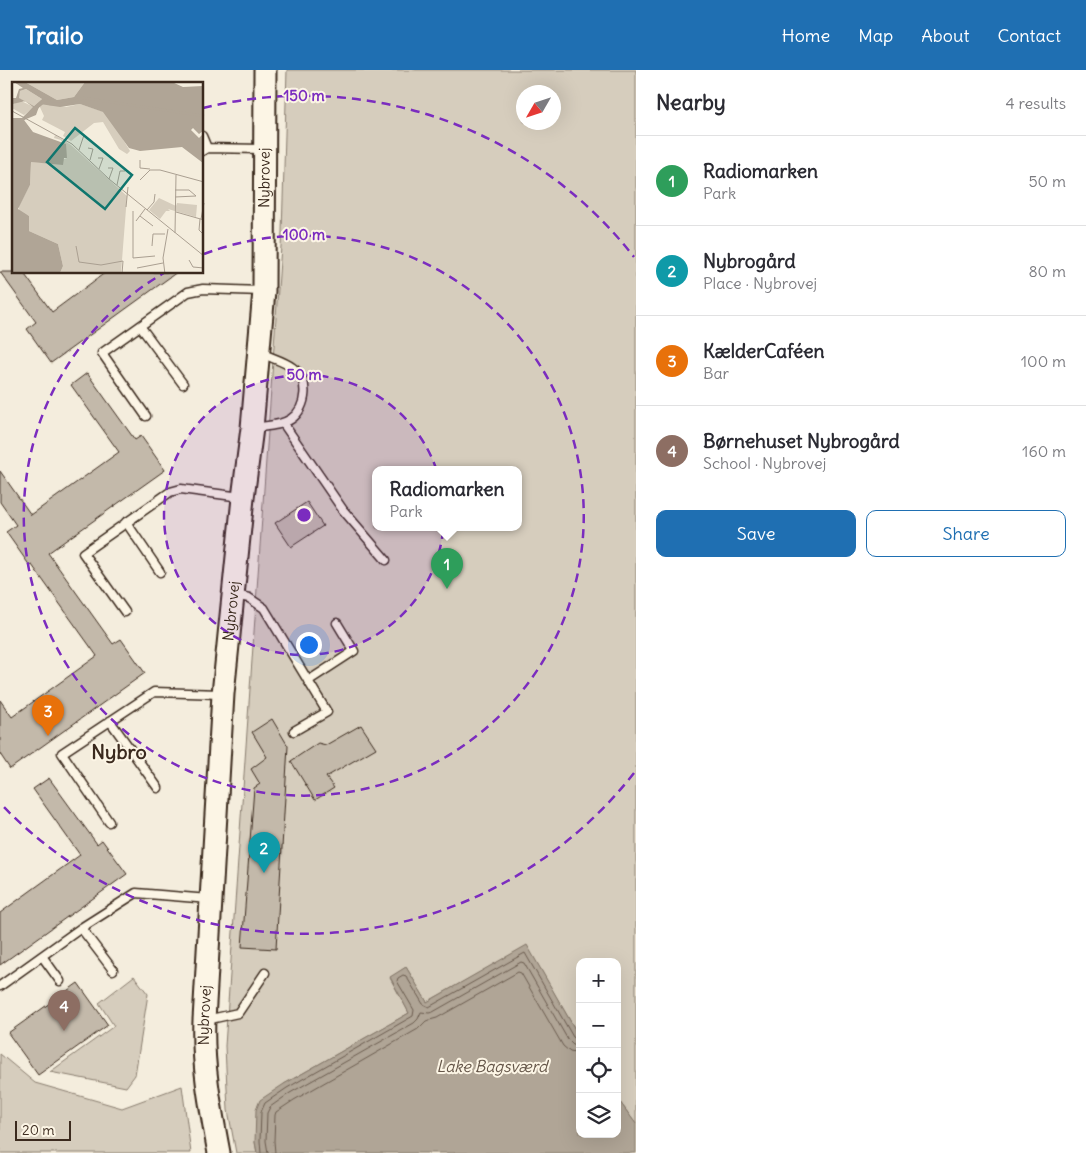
<!DOCTYPE html>
<meta charset="utf-8">
<style>
:root{--surface:#fff;--page:#f2f2f3;--text:#2b2b33;--muted:#7c7c81;--line:#e1e1e2;--accent:#1f6fb2}
body{margin:0;font-family:Delius,sans-serif;background:var(--page);color:var(--text)}
.controls{position:absolute;right:15px;bottom:15px;display:grid;overflow:hidden;border-radius:10px;box-shadow:0 5px 20px #0002}
.controls button{width:45px;height:45px;display:grid;place-items:center;padding:0;border:0;border-bottom:1px solid var(--line);background:var(--surface);color:var(--text);font:25px sans-serif}
.compass{position:absolute;left:516px;top:15px;width:45px;height:45px;border-radius:50%;background:var(--surface);box-shadow:0 5px 20px #0002;rotate:231deg}
.scale{position:absolute;left:15px;bottom:12px;width:56px;box-sizing:border-box;padding-left:5px;border:2px solid #3b2a1e;border-top:0;font-size:14px;line-height:18px;white-space:nowrap;color:#3b2a1e;-webkit-text-stroke:4px #fcf5e5;paint-order:stroke}
.you{position:absolute;left:308px;top:574px;width:18px;height:18px;margin:-12px;border:4px solid #fff;border-radius:50%;background:#1a73e8;box-shadow:0 0 0 8px #1a73e833}
.badge{display:grid;place-items:center;width:32px;height:32px;border-radius:50%;background:var(--accent);color:#fff;font-size:16px;font-weight:700}
.pin{position:absolute;translate:-50% -41px;filter:drop-shadow(0 1px 2px #0008)}
.pin::after{content:'';position:absolute;top:26px;width:18px;height:15px;background:inherit;clip-path:polygon(0 0,100% 0,50% 100%)}
.popup{position:absolute;left:372px;top:396px;width:150px;height:65px;box-sizing:border-box;display:grid;place-content:center;border-radius:10px;background:var(--surface);filter:drop-shadow(0 1px 4px #0005);font-size:16px;white-space:nowrap;color:var(--muted)}
.popup b{font-size:19px;color:var(--text)}
.popup::after{content:'';position:absolute;left:50%;top:100%;margin-left:-10px;border:10px solid transparent;border-top-color:var(--surface)}
.list{margin:0;padding:0;list-style:none}
h2{display:flex;justify-content:space-between;align-items:center;height:65px;margin:0;padding:0 20px;font-size:21px}
h2 small{font-size:16px;font-weight:400;color:var(--muted)}
.list li{display:grid;grid-template-columns:32px 1fr auto;gap:15px;align-items:center;box-sizing:border-box;height:90px;padding:0 20px;border-top:1px solid var(--line)}
.list b{display:block;font-size:19px;white-space:nowrap}
.list p{margin:0;font-size:16px;white-space:nowrap;color:var(--muted)}
.list em{font-size:16px;font-style:normal;color:var(--muted)}
.actions{display:flex;gap:10px;padding:15px 20px}
.actions a{flex:1;padding:11px 0;border:1px solid var(--accent);border-radius:10px;text-align:center;font-size:18px;color:var(--accent)}
.actions .main{background:var(--accent);color:#fff}
.icon{flex:none;width:28px;height:28px;fill:none;stroke:currentColor;stroke-width:2;stroke-linecap:round;stroke-linejoin:round}
.map{position:relative;flex:none;width:636px;height:1083px;overflow:hidden}
header{display:flex;align-items:center;gap:30px;box-sizing:border-box;height:70px;padding:0 25px;background:var(--accent);color:#fff}
header strong{font-size:24px}
nav{display:flex;gap:28px;margin-inline-start:auto;font-size:18px}
main{display:flex}
aside{flex:1;background:var(--surface)}
.map>svg:first-child{display:block}
.green{fill:#d6cdbd;stroke:#887c6e;fill-rule:evenodd}
.water{fill:#b0a596;stroke:#817466}
.lines{fill:none;stroke-linecap:round;stroke-linejoin:round}
.shore{stroke:#6a5b4e;stroke-width:1}
.building{fill:#c3b9aa;stroke:#3b2a1e}
.lane-casing{stroke:#3b2a1e;stroke-width:11}
.secondary-casing{stroke:#3b2a1e;stroke-width:25}
.lane{stroke:#fcf5e5;stroke-width:8}
.secondary{stroke:#fcf5e5;stroke-width:21}
.ring{fill:none;stroke:#7b2cbf;stroke-width:2.5;stroke-dasharray:9 6}
.labels{text-anchor:middle;stroke-width:4;stroke-linejoin:round;paint-order:stroke}
.street-label{font-size:15px;fill:#3b2a1e;stroke:#fcf5e5}
.water-label{font-size:16px;font-style:italic;fill:#645548;stroke:#fcf5e5}
.district-label{font-size:20px;font-weight:bold;fill:#3b2a1e;stroke:#fcf5e5}
.inset-river{fill:none;stroke:#b0a596;stroke-width:2.5}
.inset-road{fill:none;stroke:#aa9f91;stroke-width:1}
.view{fill:#0f766e;fill-opacity:0.15;stroke:#0f766e;stroke-width:2.5}
.inset-edge{fill:none;stroke:#3b2a1e;stroke-width:2.5}
.centre{fill:#7b2cbf;stroke:#fcf5e5;stroke-width:2.5}
.ring-label{font-size:15px;text-anchor:middle;font-weight:bold;fill:#7b2cbf;stroke:#fcf5e5;stroke-width:4;stroke-linejoin:round;paint-order:stroke}
</style>
<header>
<strong>Trailo</strong>
<nav><a>Home</a><a>Map</a><a>About</a><a>Contact</a></nav>
</header>
<main>
<div class="map">
<svg width="636" height="1083" viewBox="0 0 636 1083">
<rect width="100%" height="100%" fill="#f4eddd"/>
<filter id="ink" filterUnits="userSpaceOnUse"><feTurbulence type="fractalNoise" baseFrequency=".02" numOctaves="2"/><feDisplacementMap in="SourceGraphic" scale="10" xChannelSelector="R" yChannelSelector="G"/><feConvolveMatrix kernelMatrix="1 2 1 2 8 2 1 2 1" color-interpolation-filters="sRGB"/></filter>
<g filter="url(#ink)">
<!-- green -->
<path class="green" d="M287,0H636V1054L617,1028V892H580V968L527,876L427,932L406,897L390,908L409,943L284,1014L255,1072L257,1083H236L228,1040L225,976L282,162ZM524,22H554V52H524ZM376,400H518V458H376Z
M134,906L148,924L135,1005L126,1017L50,1002L114,956L99,933Z
M0,984L35,1013L122,1038L182,1016L191,1083H0Z"/>
<!-- water -->
<path class="water" d="M527,875L580,968V1064H617V1028L636,1054V1083H257L255,1072L256,1040L260,1030L284,1014L409,943L390,907L406,897L427,932Z"/>
<g class="lines">
<!-- shore -->
<path class="shore" d="M261,1083L260,1071L261,1042L265,1033L287,1018L413,946L414,940L397,911L398,908L403,905L406,906L423,934L429,937L523,884L525,883L573,967L576,969L580,970
M268,1083L266,1071L267,1043L270,1037L290,1023L414,953L418,949L421,942L429,943L433,942L521,892L524,893L568,970L573,975L580,976
M275,1083L274,1071L275,1045L276,1042L294,1030L418,959L426,951L437,948L518,902L521,903L563,976L570,982L580,984"/>
</g>
<!-- building -->
<path class="building" d="M0,202H23L52,242L106,202H177L51,293L27,259L36,252Z
M87,303L135,370L141,366L165,400L48,483L113,574L121,569L145,603L10,699L0,684V630L12,647L97,586L32,495L30,496L6,462L16,455L0,432V401L31,445L119,382L71,315Z
M307,432L323,456L291,477L275,453Z
M272,649L288,676L276,879L242,877L254,718L260,714L251,699L267,687L252,662Z
M361,655L376,678L326,707L334,718L315,730L291,691L318,673L326,675Z
M49,708L97,774L102,770L127,804L0,895V843L80,785L33,719Z
M78,913L108,955L38,1005L8,963Z"/>
<g class="lines">
<!-- lane casing -->
<g class="lane-casing">
<path id="lane" d="M202,66L207,78
M202,81L207,78L262,79
M140,256L183,314
M146,346L102,283L188,222L203,219L262,221
M283,353L343,440L386,490
M253,358C265,356 281,356 291,349C307,338 310,309 293,298C284,291 271,288 261,283
M126,452L160,502
M235,525L249,528L264,538L327,642L294,661
M125,542L83,483L170,422L181,419L241,427
M308,611L354,581L337,553
M110,651L158,718
M109,752L62,683L154,622L221,624
M81,858L113,900
M42,886L60,911
M0,916L81,858L136,823L209,829
M206,950L238,943L265,903"/>
</g>
<!-- secondary casing -->
<g class="secondary-casing">
<g id="secondary">
<path id="s1" d="M219,1083C211,1040 202,995 204,950L223,624L243,428L252,358L264,221L265,0"/>
</g>
</g>
<!-- lane -->
<use href="#lane" class="lane"/>
<!-- secondary -->
<use href="#secondary" class="secondary"/>
</g>
</g>
<!-- distance rings -->
<circle cx="304" cy="445" r="140" fill="#7b2cbf" fill-opacity=".12"/>
<g class="ring">
<circle cx="304" cy="445" r="140"/>
<path d="M204 184A280 280 0 1 1 164 203"/>
<path d="M634 703A419 419 0 0 1 0 733M203 38A419 419 0 0 1 634 187"/>
</g>
<g class="labels">
<!-- street labels -->
<g class="street-label">
<text dy="5" stroke="none"><textPath href="#s1" startOffset="979">Nybrovej</textPath></text>
<text dy="5" stroke="none"><textPath href="#s1" startOffset="544">Nybrovej</textPath></text>
<text dy="5" stroke="none"><textPath href="#s1" startOffset="139">Nybrovej</textPath></text>
</g>
<!-- water labels -->
<g class="water-label">
<text x="492" y="1002">Lake Bagsværd</text>
</g>
<!-- district labels -->
<g class="district-label">
<text x="119" y="689">Nybro</text>
</g>
</g>
<!-- overview -->
<g transform="translate(12 12)">
<rect width="191" height="191" fill="#f4eddd"/>
<path d="M13,0H73L62,15L45,18ZM14,7L30,17L22,24L6,16L8,9ZM9,19L22,25L12,33L0,26L1,22ZM34,21L54,25L68,22L95,31L118,69L115,72L107,67L91,40L82,41L59,59L51,54L53,50L30,38L32,34L27,23ZM43,53L59,63L115,114L109,191H48L51,184L46,162L17,149V134L7,130V124L18,103L19,80L41,81L55,76L49,58L42,56ZM147,116L164,124L165,121L185,123L184,135L156,127L158,129H154L148,137L137,128Z" fill="#d6cdbd"/>
<path d="M2,0H13L45,18L62,15L73,0H160L171,5L191,4V49L187,52L181,46L179,48L187,56L191,52V81L170,65L128,69L117,66L91,30L68,22L48,25L28,22L24,33L12,38L21,50L54,62L55,76H52L51,83L19,80L18,103L6,127L17,134V149L46,162L51,184L48,191H0V36H10L21,25L13,19L1,22L0,16H4L7,7L11,6ZM14,7L30,17L22,24L7,16L8,9Z" fill="#b0a596" fill-rule="evenodd"/>
<path class="inset-river" d="M7,0L38,20M0,47L34,18L38,22H50L72,16L192,34"/>
<path class="inset-road" d="M0,29L60,62L97,97L192,174M76,66L81,67L78,78M67,68L72,53M86,76H91L87,87M128,78V86L138,87M96,86H101L97,97M128,98L138,88H148L192,100M105,103L108,89H113M163,108H177L184,114L163,115M114,125L116,105M135,128L142,120L143,112M121,129V176L143,174M164,130L192,138M128,134L141,144M188,137L187,148L192,153M189,137L192,121M124,139L133,127M163,151L164,93M64,164L67,180L89,183L111,179L110,192M140,164L141,152H153M177,178L181,185L192,186M125,186L151,181M153,192L151,176L156,147"/>
<path class="view" d="M63,46L120,93L93,127L35,80Z"/>
<rect width="191" height="191" class="inset-edge"/>
</g>
<circle cx="304" cy="445" r="8" class="centre"/>
<g class="ring-label">
<text x="304" y="31">150 m</text>
<text x="304" y="170">100 m</text>
<text x="304" y="310">50 m</text>
</g>
</svg>
<div class="controls">
<button>+</button>
<button>−</button>
<button><svg class="icon" aria-label="locate" viewBox="0 0 24 24"><circle cx="12" cy="12" r="6"/><path d="M12 2v4M12 18v4M2 12h4M18 12h4"/></svg></button>
<button><svg class="icon" aria-label="layers" viewBox="0 0 24 24"><path d="M12 4l9 5-9 5-9-5zM3 14l9 5 9-5"/></svg></button>
</div>
<svg class="compass" viewBox="-18 -18 36 36"><path d="M0-13l5 13h-10z" fill="#e53935"/><path d="M0 13l5-13h-10z" fill="#7c7c81"/></svg>
<div class="scale">20 m</div>
<div class="you"></div>
<div class="pin badge" style="left:447px;top:519px;background:#2e9e5b">1</div>
<div class="popup"><b>Radiomarken</b>Park</div>
<div class="pin badge" style="left:264px;top:803px;background:#0f9aa8">2</div>
<div class="pin badge" style="left:48px;top:666px;background:#e8710a">3</div>
<div class="pin badge" style="left:64px;top:961px;background:#8d6e63">4</div>
</div>
<aside>
<h2>Nearby<small>4 results</small></h2>
<ul class="list">
<li><span class="badge" style="background:#2e9e5b">1</span><div><b>Radiomarken</b><p>Park</p></div><em>50 m</em></li>
<li><span class="badge" style="background:#0f9aa8">2</span><div><b>Nybrogård</b><p>Place · Nybrovej</p></div><em>80 m</em></li>
<li><span class="badge" style="background:#e8710a">3</span><div><b>KælderCaféen</b><p>Bar</p></div><em>100 m</em></li>
<li><span class="badge" style="background:#8d6e63">4</span><div><b>Børnehuset Nybrogård</b><p>School · Nybrovej</p></div><em>160 m</em></li>
</ul>
<div class="actions"><a class="main">Save</a><a>Share</a></div>
</aside>
</main>
